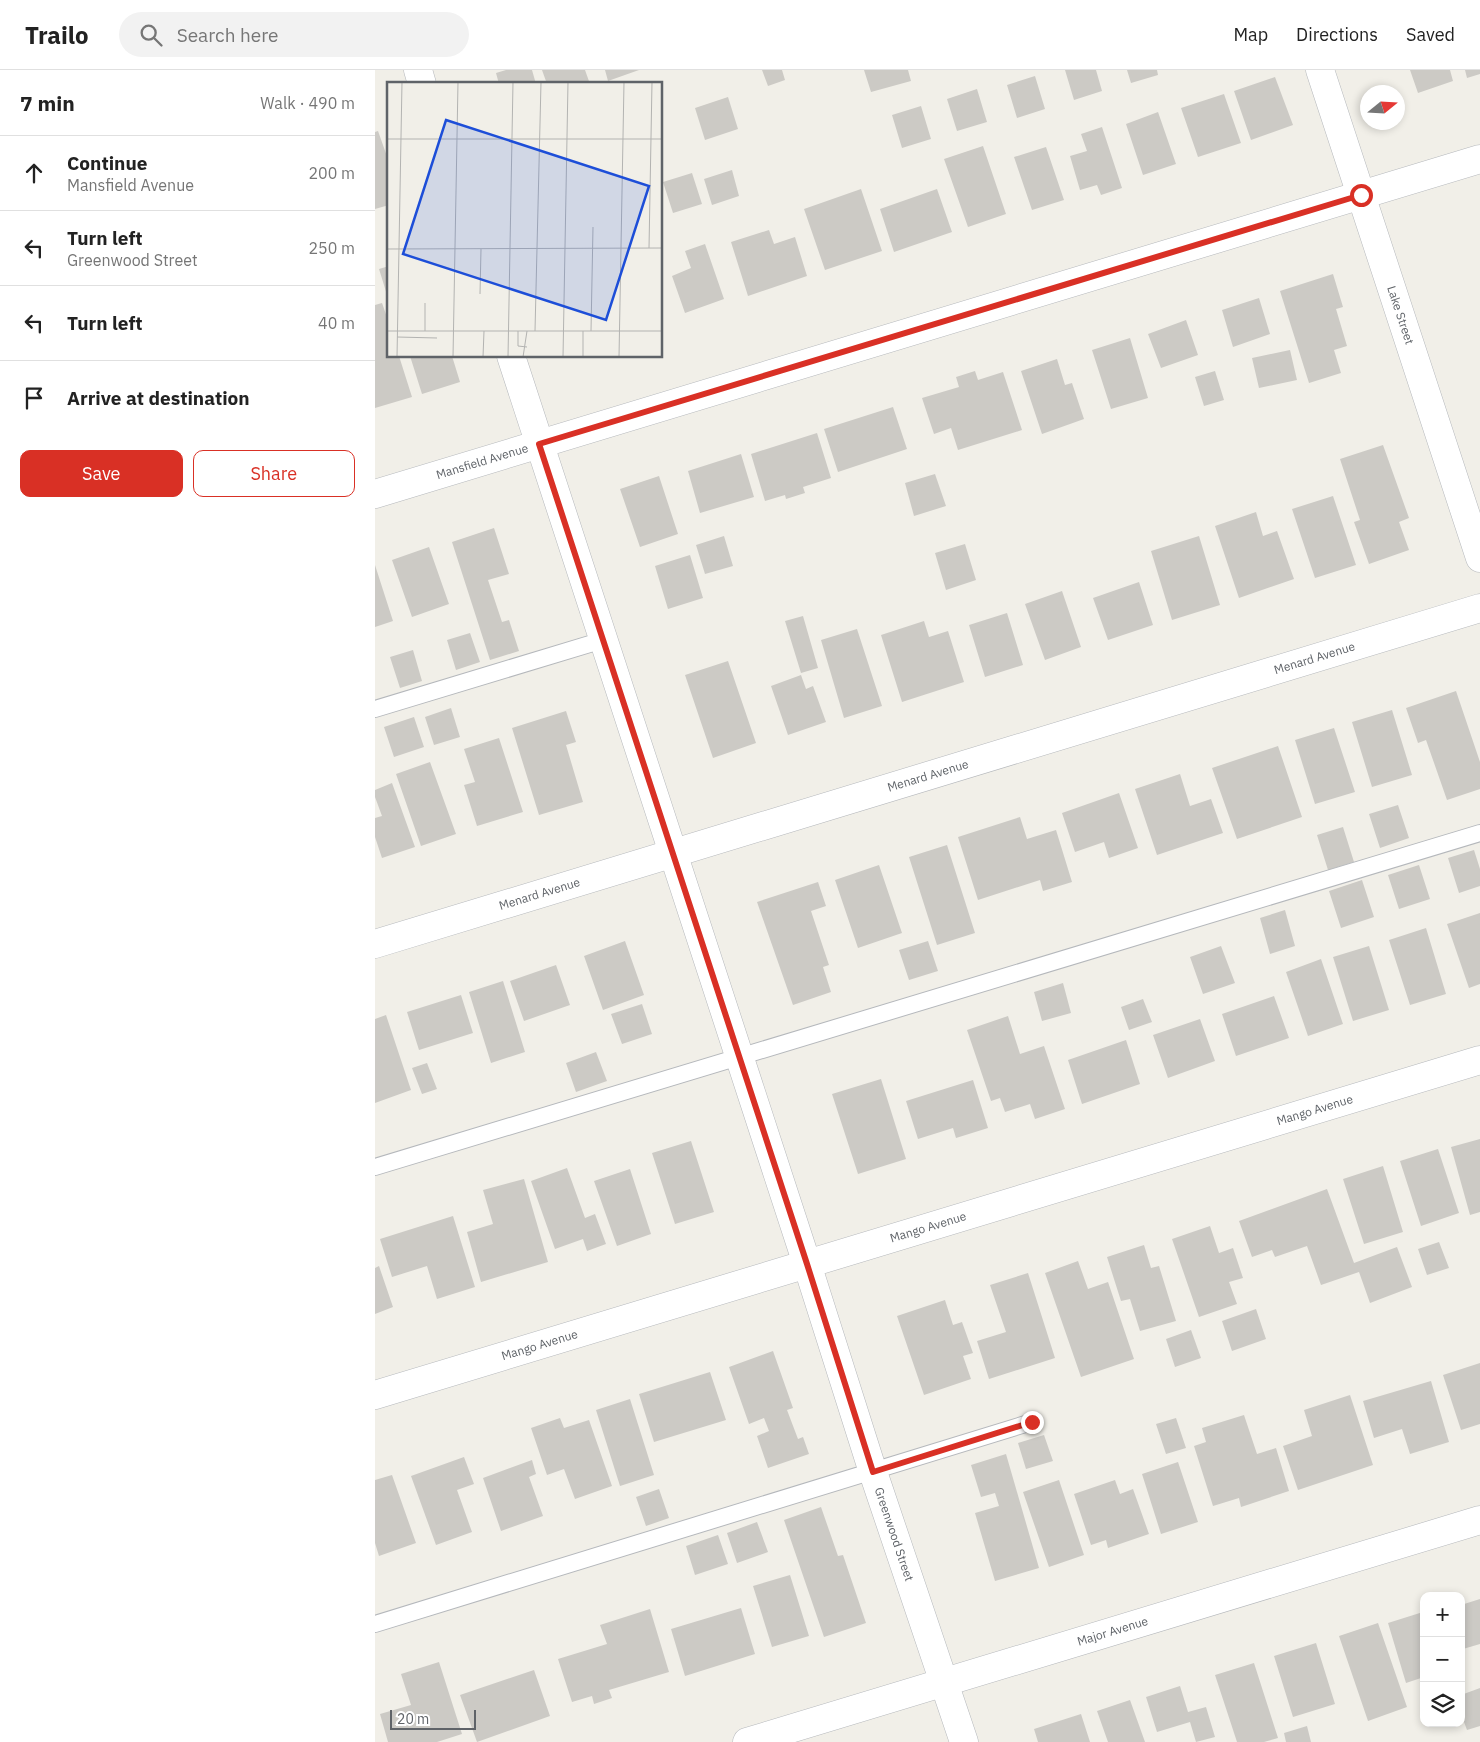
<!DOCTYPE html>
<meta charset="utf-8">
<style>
:root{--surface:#fff;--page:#f2f2f2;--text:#222;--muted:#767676;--line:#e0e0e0;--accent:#d93025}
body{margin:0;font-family:"IBM Plex Sans",sans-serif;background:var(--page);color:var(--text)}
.controls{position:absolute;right:15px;bottom:15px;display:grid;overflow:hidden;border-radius:10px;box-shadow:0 2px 8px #0003}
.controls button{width:45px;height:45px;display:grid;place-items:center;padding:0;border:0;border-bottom:1px solid var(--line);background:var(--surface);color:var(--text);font:25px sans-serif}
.compass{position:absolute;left:985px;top:15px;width:45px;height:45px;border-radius:50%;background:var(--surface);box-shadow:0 2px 8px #0003;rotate:72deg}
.scale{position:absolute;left:15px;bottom:12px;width:86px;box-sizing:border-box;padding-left:5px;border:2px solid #5f6368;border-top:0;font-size:14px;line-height:18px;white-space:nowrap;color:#5f6368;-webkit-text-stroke:4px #fff;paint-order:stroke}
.stop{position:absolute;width:15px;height:15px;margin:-11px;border:4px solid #d93025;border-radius:50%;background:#fff}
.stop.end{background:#d93025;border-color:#fff;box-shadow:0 1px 5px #0008}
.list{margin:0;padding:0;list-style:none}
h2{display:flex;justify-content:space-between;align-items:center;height:65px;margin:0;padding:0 20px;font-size:21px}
h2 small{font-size:16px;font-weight:400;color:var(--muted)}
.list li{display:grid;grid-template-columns:32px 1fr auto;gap:15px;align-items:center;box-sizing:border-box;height:75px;padding:0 20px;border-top:1px solid var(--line)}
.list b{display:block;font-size:19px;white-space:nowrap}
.list p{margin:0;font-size:16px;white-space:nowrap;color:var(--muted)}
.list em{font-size:16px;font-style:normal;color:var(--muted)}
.actions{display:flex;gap:10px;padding:15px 20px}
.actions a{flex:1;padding:11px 0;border:1px solid var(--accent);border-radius:10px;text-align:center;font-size:18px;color:var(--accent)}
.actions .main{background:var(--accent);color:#fff}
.icon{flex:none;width:28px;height:28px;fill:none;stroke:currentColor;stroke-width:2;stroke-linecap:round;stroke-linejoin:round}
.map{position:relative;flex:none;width:1105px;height:1672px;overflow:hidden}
header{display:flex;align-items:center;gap:30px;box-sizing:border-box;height:70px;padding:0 25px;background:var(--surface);border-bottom:1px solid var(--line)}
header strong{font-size:24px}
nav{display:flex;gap:28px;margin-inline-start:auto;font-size:18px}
.search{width:350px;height:45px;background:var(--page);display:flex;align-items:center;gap:12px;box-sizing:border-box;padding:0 18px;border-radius:28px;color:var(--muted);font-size:19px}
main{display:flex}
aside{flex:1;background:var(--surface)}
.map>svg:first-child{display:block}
.building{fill:#cccac5}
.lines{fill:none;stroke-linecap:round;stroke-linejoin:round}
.service-casing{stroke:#b5b8bc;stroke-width:18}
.minor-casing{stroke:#b5b8bc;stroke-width:29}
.service{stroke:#fff;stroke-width:16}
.minor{stroke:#fff;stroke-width:28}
.route{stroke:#d93025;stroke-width:6}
.labels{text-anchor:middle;stroke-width:4;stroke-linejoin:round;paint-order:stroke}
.street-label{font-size:12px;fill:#5f6368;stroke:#fff}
.inset-road{fill:none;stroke:#b3b3b1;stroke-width:1}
.view{fill:#1d4ed8;fill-opacity:0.15;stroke:#1d4ed8;stroke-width:2.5}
.inset-edge{fill:none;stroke:#5f6368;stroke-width:2.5}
</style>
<header>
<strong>Trailo</strong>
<div class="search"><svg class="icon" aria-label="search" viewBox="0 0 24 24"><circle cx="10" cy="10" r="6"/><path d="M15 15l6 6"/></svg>Search here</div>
<nav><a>Map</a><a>Directions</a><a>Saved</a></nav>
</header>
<main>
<aside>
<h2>7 min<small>Walk · 490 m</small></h2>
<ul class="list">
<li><svg class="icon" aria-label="ahead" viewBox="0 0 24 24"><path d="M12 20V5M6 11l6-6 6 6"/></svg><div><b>Continue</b><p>Mansfield Avenue</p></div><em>200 m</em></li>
<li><svg class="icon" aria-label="left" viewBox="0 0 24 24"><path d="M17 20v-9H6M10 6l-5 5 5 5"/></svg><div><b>Turn left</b><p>Greenwood Street</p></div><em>250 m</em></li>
<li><svg class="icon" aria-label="left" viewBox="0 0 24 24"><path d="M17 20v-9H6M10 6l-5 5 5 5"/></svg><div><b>Turn left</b></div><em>40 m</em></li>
<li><svg class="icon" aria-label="arrive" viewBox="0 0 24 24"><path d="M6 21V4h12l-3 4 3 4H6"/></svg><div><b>Arrive at destination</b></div></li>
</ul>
<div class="actions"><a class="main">Save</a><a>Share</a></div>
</aside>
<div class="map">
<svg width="1105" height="1672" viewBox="0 0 1105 1672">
<rect width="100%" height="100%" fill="#f1efe8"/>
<!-- building -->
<path class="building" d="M131,0H157L161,14H124L121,3Z
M167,0H210L215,14H172Z
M230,0H264L233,11Z
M387,0H407L410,10L393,16Z
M489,0H533L536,11L496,22Z
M690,0H721L727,21L699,30Z
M752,0H782L783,5L756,13Z
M1035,0H1075L1078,11L1043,23Z
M1090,0H1105V4L1092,8Z
M660,6L670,39L642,48L632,15Z
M900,7L918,55L876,70L859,21Z
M602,19L612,52L582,61L572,29Z
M849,24L866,73L823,87L806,38Z
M353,27L363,59L330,70L320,38Z
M546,36L556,69L527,78L517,45Z
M783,42L801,94L768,105L751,54Z
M727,57L747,118L726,125L722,115L705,120L695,86L712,81L706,64Z
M3,61L14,92V135L0,139V62Z
M608,76L631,144L593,157L569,89Z
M671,77L689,130L657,140L639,87Z
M357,100L364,126L337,135L329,109Z
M317,103L327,134L298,143L288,112Z
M486,119L507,181L450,200L429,139Z
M562,119L577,162L519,182L505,139Z
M394,160L399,174L420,167L432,206L373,226L356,172Z
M330,174L349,229L310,243L297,206L316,198L310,181Z
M14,196V228H13L4,199Z
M958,204L968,237L961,239L972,276L959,280L966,303L934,313L905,221Z
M884,228L895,264L858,277L847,240Z
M7,233L14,253V286H24L37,327L0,338V235Z
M811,250L823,285L786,298L773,264Z
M755,268L773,328L736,339L717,280Z
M915,280L922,310L884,318L877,288Z
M35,286H77L85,312L47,324Z
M682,289L690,315L697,313L709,349L667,364L646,301Z
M600,301L603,310L628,302L647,360L583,380L576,358L559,364L547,328L584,317L581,307Z
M840,301L849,330L829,336L820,307Z
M518,337L532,379L463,402L449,359Z
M442,363L456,408L428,417L430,423L411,429L410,425L390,431L376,384Z
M1008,375L1034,448L1024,452L1034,480L994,494L979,452L985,450L965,389Z
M366,384L379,427L325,443L313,401Z
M560,404L571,436L539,446L530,413Z
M284,406L303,464L265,477L245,419Z
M958,426L981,495L940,508L917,439Z
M881,442L888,466L902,461L919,509L864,528L840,456Z
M119,458L134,504L113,510L127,552L134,550L144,581L115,590L77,472Z
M349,466L358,496L330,504L321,475Z
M824,466L845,535L797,550L776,481Z
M590,474L601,510L571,520L560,483Z
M54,477L74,534L37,547L17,490Z
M315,485L328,528L293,539L280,496Z
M0,495L18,551L0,557Z
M764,512L778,555L733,570L718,528Z
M687,521L706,577L670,590L650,534Z
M632,543L648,595L610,607L594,555Z
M428,546L443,598L426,603L410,551Z
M549,551L554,567L573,561L589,612L527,632L506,565Z
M482,559L507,636L469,648L446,570Z
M95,563L105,592L81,600L72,570Z
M38,580L47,611L25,618L15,587Z
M353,591L381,673L338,688L310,605Z
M426,605L431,619L438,616L451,652L413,665L396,616Z
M1081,621L1105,692V719L1072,730L1051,670L1043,673L1031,638Z
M76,638L85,667L59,675L50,647Z
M1017,640L1037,705L997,717L977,652Z
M191,641L201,672L191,675L208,732L164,745L137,658Z
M39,647L49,677L19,687L9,657Z
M959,658L980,722L940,734L920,670Z
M124,668L148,742L102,756L89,715L100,712L89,679Z
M903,676L927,747L862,769L837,698Z
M55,692L81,764L46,776L21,704Z
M805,704L815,736L836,729L848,763L782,785L760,719Z
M17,713L40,777L7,788L0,767V748L7,746L0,727V720Z
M744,723L763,778L734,788L729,772L700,782L687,743Z
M1023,735L1034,768L1005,778L994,744Z
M645,747L652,769L681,760L697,812L668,821L665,810L603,830L583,767Z
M968,757L979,792L953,800L942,765Z
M572,775L600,863L562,875L534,787Z
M1099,780L1105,799V816L1084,823L1073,788Z
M504,795L527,863L483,878L460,810Z
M1044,795L1055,829L1024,839L1013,805Z
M987,810L999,847L966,858L954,821Z
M443,812L451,836L436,841L454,895L448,897L456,922L418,935L382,832Z
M910,840L920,876L895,884L885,848Z
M1105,843V914L1094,918L1072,854Z
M1051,858L1071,924L1035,935L1014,870Z
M250,871L269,925L228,940L209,886Z
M553,871L563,901L534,910L524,880Z
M846,876L860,913L828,924L815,887Z
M994,876L1014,940L978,951L958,887Z
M946,889L968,954L933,966L911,902Z
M181,895L195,935L149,951L135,911Z
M128,911L150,982L116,993L94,922Z
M688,913L696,943L667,951L659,922Z
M86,925L98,963L44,980L32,942Z
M899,926L914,968L861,986L847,944Z
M768,929L777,952L754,960L746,937Z
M267,934L277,964L247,974L236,944Z
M11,945L36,1020L0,1033V949Z
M633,946L645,984L669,976L690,1039L660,1049L655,1034L630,1042L625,1028L616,1031L592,960Z
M825,949L840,991L793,1008L778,965Z
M751,970L765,1014L707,1034L693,990Z
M221,982L232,1011L201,1022L191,993Z
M52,993L62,1019L47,1024L37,998Z
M506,1009L531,1089L483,1104L457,1024Z
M598,1010L613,1058L581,1068L578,1058L543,1069L531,1031Z
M1105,1069V1142L1095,1145L1076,1077Z
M316,1071L339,1142L300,1154L277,1083Z
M1063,1079L1084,1143L1046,1156L1025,1091Z
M1008,1096L1028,1162L989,1174L968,1109Z
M192,1098L210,1148L220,1144L231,1174L212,1181L208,1169L180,1179L156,1111Z
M255,1099L276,1164L242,1176L219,1111Z
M149,1109L173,1192L106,1212L92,1162L118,1154L108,1120Z
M952,1119L979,1193L1022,1177L1037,1217L995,1233L984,1202L946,1215L932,1176L900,1187L897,1180L877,1187L864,1151Z
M78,1146L100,1217L62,1229L52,1196L17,1207L5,1169Z
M835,1156L844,1183L858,1178L868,1208L854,1212L862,1234L824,1247L797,1169Z
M1064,1172L1074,1198L1052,1205L1043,1179Z
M769,1175L776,1198L784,1196L801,1251L765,1261L755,1229L746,1231L732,1187Z
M703,1191L713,1219L733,1212L759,1289L706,1307L670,1203Z
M4,1196L18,1237L0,1244V1198Z
M653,1203L680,1288L614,1309L602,1271L631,1262L615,1215Z
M570,1230L578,1255L587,1252L598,1283L588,1286L596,1309L549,1325L522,1246Z
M881,1239L891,1269L857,1281L847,1251Z
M816,1260L826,1288L800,1297L791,1269Z
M398,1281L418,1338L412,1340L423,1369L428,1367L434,1384L393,1398L382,1366L394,1361L389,1348L374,1354L354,1297Z
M1105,1293V1354L1086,1360L1068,1305Z
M335,1302L351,1350L279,1372L264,1324Z
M1056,1311L1074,1372L1035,1384L1027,1359L999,1368L988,1331Z
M975,1325L998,1395L923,1420L908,1376L937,1366L929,1340Z
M255,1329L279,1405L245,1416L221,1340Z
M869,1345L882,1384L901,1378L914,1421L866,1437L864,1428L838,1436L819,1376L831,1372L827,1358Z
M185,1348L189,1358L214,1350L237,1416L200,1429L189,1399L172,1405L156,1358Z
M801,1348L811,1378L791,1384L781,1354Z
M669,1365L678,1391L651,1399L643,1373Z
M631,1384L664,1498L620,1511L600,1443L624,1436L620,1423L606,1427L596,1395Z
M89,1387L99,1414L82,1420L97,1462L61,1475L36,1406Z
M157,1390L161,1404L154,1407L168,1446L126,1461L108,1408Z
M803,1392L823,1452L786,1464L767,1404Z
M17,1405L41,1473L4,1486L0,1473V1410Z
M684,1410L709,1485L674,1497L648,1422Z
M740,1410L745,1424L758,1419L774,1464L733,1478L731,1470L716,1475L699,1424Z
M284,1419L294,1448L271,1456L261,1427Z
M446,1437L463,1486L468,1485L491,1553L449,1567L409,1450Z
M382,1452L393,1482L362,1493L352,1463Z
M343,1465L353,1494L320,1505L311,1476Z
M415,1505L434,1566L397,1577L378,1516Z
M1105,1529V1574L1088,1579L1086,1573V1535Z
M366,1538L380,1584L310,1606L296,1559Z
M275,1539L294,1602L234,1620L237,1628L219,1634L217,1626L197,1632L183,1589L232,1574L225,1555Z
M1048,1542L1049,1607L1031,1613L1013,1553Z
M1003,1553L1032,1637L993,1651L964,1566Z
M941,1573L960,1634L918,1647L899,1586Z
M64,1592L87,1664L62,1672H13L5,1644L36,1635L26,1604Z
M879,1593L903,1668L889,1672H862L840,1605Z
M159,1600L175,1646L102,1672L85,1625Z
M805,1616L813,1642L831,1637L840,1667L821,1672L815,1652L782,1662L771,1627Z
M1105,1618V1656L1092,1660L1086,1644V1625Z
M755,1630L770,1672H733L722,1641Z
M706,1644L715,1672H663L659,1659Z
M932,1656L936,1672H911L909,1663Z"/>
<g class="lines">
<!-- service casing -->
<g class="service-casing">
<path id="service" d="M0,639L228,570
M0,1097L1105,763
M0,1554L657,1352"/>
</g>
<!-- minor casing -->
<g class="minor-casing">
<g id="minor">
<path d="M43,0L47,14"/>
<path id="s1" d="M945,0L1105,488"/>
<path id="s2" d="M136,286L432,1194L498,1402L589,1672"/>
<path id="s3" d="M0,424L1105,89"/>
<path id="s4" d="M0,874L1105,538"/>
<path id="s5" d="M0,1325L1105,990"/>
<path id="s6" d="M372,1672L1105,1450"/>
</g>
</g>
<!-- service -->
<use href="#service" class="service"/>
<!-- minor -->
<use href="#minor" class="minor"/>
</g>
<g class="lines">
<!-- route -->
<path class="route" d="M657,1352L498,1402L432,1194L164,374L986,125"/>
</g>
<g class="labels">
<!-- street labels -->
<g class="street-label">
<text dy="4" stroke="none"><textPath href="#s1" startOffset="258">Lake Street</textPath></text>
<text dy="4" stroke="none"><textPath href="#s3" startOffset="112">Mansfield Avenue</textPath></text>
<text dy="4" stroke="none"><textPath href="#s4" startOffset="982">Menard Avenue</textPath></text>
<text dy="4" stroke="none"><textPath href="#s4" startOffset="578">Menard Avenue</textPath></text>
<text dy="4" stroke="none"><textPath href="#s4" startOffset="172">Menard Avenue</textPath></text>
<text dy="4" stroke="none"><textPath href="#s5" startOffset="982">Mango Avenue</textPath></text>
<text dy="4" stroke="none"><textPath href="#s5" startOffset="578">Mango Avenue</textPath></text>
<text dy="4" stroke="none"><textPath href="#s5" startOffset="172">Mango Avenue</textPath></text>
<text dy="4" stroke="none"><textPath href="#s2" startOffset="1239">Greenwood Street</textPath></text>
<text dy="4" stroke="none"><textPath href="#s6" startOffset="382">Major Avenue</textPath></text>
</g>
</g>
<!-- overview -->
<g transform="translate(12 12)">
<rect width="275" height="275" fill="#f1efe8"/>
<path class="inset-road" d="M0,57H275M262,166L265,0M0,167L275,166M93,212L94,167M0,249H275M38,249V221M131,249V264L140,265M148,249L154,0M204,249L206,145M10,255L50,256M10,275L15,0M66,275L71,0M96,275L97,249M121,275L126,0M136,275L140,249M176,275L181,0M196,275V249M232,275L237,0"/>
<path class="view" d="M59,38L262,104L219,238L16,172Z"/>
<rect width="275" height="275" class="inset-edge"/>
</g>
</svg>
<div class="controls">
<button>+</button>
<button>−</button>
<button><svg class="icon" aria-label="layers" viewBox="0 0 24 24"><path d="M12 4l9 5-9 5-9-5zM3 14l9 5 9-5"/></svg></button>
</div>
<svg class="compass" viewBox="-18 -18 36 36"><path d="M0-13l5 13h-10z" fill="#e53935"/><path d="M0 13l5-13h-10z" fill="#767676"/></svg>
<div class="scale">20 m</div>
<div class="stop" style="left:986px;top:125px"></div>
<div class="stop end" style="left:657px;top:1352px"></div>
</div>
</main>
